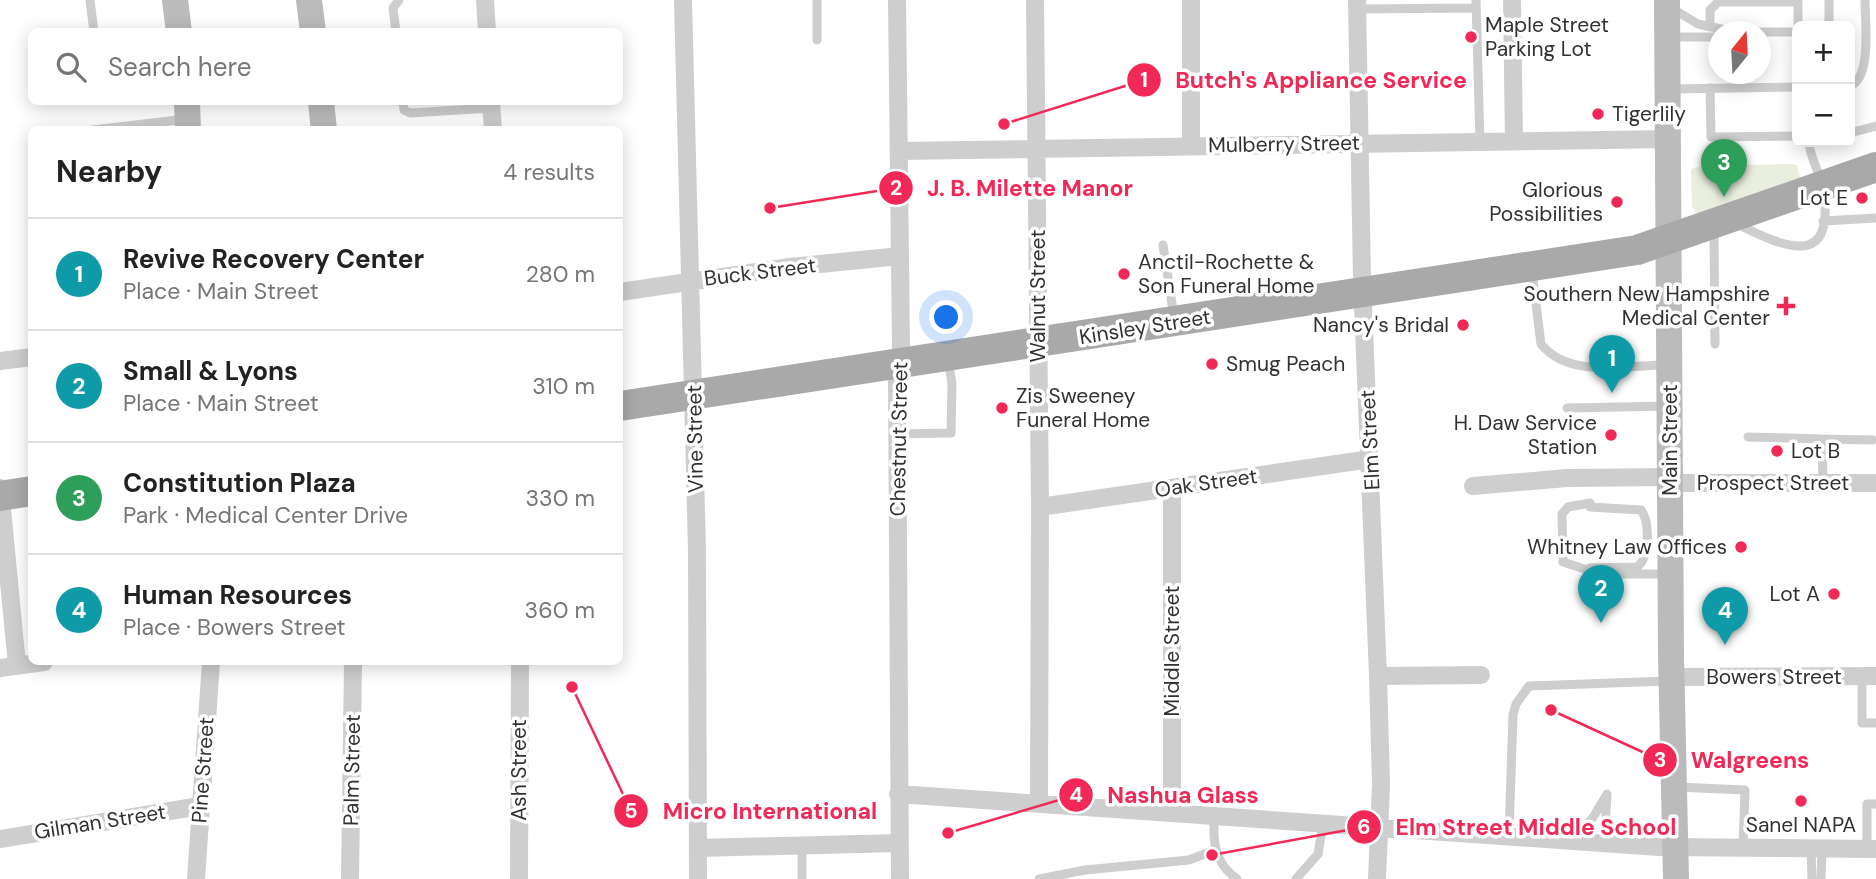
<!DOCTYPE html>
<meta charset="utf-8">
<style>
:root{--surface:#fff;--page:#f6f6f6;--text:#222;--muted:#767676;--line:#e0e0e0;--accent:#0b8043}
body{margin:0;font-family:"DM Sans",sans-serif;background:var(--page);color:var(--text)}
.controls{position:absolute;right:21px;top:21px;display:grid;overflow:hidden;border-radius:10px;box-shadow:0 4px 18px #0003}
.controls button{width:63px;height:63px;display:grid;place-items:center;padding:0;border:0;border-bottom:2px solid var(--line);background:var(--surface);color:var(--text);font:35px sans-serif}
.compass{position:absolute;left:1708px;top:21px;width:63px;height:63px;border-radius:50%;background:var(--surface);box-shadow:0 4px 18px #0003;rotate:18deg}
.you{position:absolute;left:947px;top:318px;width:24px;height:24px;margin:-18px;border:5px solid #fff;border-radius:50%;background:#1a73e8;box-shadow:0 0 0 10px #1a73e833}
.badge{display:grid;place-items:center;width:46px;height:46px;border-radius:50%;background:var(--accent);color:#fff;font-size:23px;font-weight:700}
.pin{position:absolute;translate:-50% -58px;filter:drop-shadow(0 2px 4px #0008)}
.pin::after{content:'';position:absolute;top:37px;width:24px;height:21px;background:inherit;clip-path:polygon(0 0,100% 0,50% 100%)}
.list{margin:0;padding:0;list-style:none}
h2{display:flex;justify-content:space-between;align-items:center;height:91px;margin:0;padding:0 28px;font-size:30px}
h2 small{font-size:23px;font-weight:400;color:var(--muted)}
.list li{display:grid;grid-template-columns:46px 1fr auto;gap:21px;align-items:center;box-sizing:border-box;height:112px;padding:0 28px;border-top:2px solid var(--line)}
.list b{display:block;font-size:26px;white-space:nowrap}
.list p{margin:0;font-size:23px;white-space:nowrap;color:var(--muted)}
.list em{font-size:23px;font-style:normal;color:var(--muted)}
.icon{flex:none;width:38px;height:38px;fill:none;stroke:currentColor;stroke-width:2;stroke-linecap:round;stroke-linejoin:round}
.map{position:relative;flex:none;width:1876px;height:879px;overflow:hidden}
.search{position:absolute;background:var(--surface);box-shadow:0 4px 18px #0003;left:28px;top:28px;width:595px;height:77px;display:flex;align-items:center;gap:18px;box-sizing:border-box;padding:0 24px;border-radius:10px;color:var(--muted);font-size:26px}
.panel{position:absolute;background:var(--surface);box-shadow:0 4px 18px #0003;left:28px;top:126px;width:595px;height:539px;border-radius:10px}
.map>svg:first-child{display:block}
.green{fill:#e9eede}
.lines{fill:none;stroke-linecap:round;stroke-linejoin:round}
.lane{stroke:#cecece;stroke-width:9}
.street{stroke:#cecece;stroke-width:18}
.secondary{stroke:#bbb;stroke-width:26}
.primary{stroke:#a9a9a9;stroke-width:30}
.poi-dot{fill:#f22956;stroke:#fff;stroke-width:2.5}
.labels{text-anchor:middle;stroke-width:7;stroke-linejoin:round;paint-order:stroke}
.poi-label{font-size:21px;fill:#313131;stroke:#fff;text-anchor:end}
.street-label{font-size:21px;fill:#313131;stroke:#fff}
.leader{fill:none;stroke:#f22956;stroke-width:2.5}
.callout-dot{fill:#f22956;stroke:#fff;stroke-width:2.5}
.mark-label{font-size:21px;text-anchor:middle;font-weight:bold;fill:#fff}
.callout-label{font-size:23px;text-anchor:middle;font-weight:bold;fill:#f22956;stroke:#fff;stroke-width:7;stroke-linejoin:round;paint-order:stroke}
</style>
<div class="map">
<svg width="1876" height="879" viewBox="0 0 1876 879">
<rect width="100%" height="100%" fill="#fff"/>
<!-- green -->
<path class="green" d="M1790,164L1797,165L1802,185L1701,217L1692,207L1691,169L1702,166Z"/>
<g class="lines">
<!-- lane -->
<path class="lane" d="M90,0L94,32
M1476,0L1480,141
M1357,9L1476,8
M1673,9L1698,24L1735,32
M1710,26V10L1718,2H1798
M1798,26V0
M1829,26V0
M396,32L393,8L399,0
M1760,32H1797
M1669,37H1718
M817,40V0
M1850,86C1872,78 1865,21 1865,0
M1710,88L1711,137L1797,136
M1670,89L1797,87
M403,102L404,110L410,113L492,108
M93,130L186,119
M1850,133L1876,126
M1823,221L1876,218
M1735,223C1780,245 1837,274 1823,188C1820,172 1810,159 1809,142
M1714,230L1715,344
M1163,245L1174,317
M1532,272L1541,344C1569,379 1626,365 1667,365
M1567,408L1668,406
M897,434L951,433L952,384L948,359
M1748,437L1822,439
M1823,482L1822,439L1873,440
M1590,503L1568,507L1562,514L1563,562L1600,574H1667
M1590,507L1641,510C1650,522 1650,558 1637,567L1590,568
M1862,676V723H1876
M1676,787L1745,790L1743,848
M1214,816C1213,841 1214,863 1237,879
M1509,834L1513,715L1516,704L1529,686L1668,681
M1571,838L1592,819L1607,794
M1604,842L1607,796
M802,845V879
M1867,849V804H1876
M1811,850L1812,879
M1039,879L1085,870L1189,860L1215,850
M1296,879L1318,854L1323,824
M1821,879L1822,850"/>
<!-- street -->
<path class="street" d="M485,0L487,32
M683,0L697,551L698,879
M897,0L901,348L897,380L900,879
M1035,0L1040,507L1039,802
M1191,0V146
M1357,0L1362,279L1378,676L1381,784L1377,879
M1512,0L1514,141
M491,102L493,130
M899,151L1669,139
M620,292L790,267L900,256
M0,361L32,357
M1670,483H1876
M1473,486L1567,478L1670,477
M0,488L17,665
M1040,507L1371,459
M0,668L44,662
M1378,676L1481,675
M1672,677L1876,676
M898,794L1659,847L1876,849
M1172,813V488
M0,839L200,806
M698,848L899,843
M196,879L211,662
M350,879L353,662
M519,879L520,662"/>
<!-- secondary -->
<path class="secondary" d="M175,0L179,32
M309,0L313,32
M1667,0L1671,655L1676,879
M187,102L188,130
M321,102L324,130"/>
<!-- primary -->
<path class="primary" d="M620,406L1637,250L1876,167
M0,496L32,491"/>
</g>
<!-- markers -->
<g class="poi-dot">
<circle cx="1471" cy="37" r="7"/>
<circle cx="1598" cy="114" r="7"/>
<circle cx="1862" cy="198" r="7"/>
<circle cx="1617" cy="202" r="7"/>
<circle cx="1124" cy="274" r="7"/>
<path d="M1782.5 295.5h7v7h7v7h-7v7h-7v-7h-7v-7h7z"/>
<circle cx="1463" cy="325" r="7"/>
<circle cx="1212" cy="364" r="7"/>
<circle cx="1002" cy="408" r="7"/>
<circle cx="1611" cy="435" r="7"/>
<circle cx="1777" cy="451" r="7"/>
<circle cx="1741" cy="547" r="7"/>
<circle cx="1834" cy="594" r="7"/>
<circle cx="1801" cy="801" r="7"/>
</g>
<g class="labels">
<!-- poi labels -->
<g class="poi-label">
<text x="1485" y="32" text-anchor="start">Maple Street<tspan x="1485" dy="24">Parking Lot</tspan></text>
<text x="1612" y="121" text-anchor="start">Tigerlily</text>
<text x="1603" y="197">Glorious<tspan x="1603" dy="24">Possibilities</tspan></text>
<text x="1848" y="205">Lot E</text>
<text x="1138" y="269" text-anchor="start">Anctil-Rochette &amp;<tspan x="1138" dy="24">Son Funeral Home</tspan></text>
<text x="1770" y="301">Southern New Hampshire<tspan x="1770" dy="24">Medical Center</tspan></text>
<text x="1449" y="332">Nancy's Bridal</text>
<text x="1226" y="371" text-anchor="start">Smug Peach</text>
<text x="1016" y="403" text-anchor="start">Zis Sweeney<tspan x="1016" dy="24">Funeral Home</tspan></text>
<text x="1597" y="430">H. Daw Service<tspan x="1597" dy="24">Station</tspan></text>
<text x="1791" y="458" text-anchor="start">Lot B</text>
<text x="1727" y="554">Whitney Law Offices</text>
<text x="1820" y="601">Lot A</text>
<text x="1801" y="832" text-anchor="middle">Sanel NAPA</text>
</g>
<!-- street labels -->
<g class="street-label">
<text transform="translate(1284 144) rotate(-1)" y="7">Mulberry Street</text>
<text transform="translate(760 272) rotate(-7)" y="7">Buck Street</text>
<text transform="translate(1038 296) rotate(-90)" y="7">Walnut Street</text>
<text transform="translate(1145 327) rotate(-9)" y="7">Kinsley Street</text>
<text transform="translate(695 439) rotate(-91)" y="7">Vine Street</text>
<text transform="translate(899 439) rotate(-89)" y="7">Chestnut Street</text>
<text transform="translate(1370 440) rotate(-93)" y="7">Elm Street</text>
<text transform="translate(1670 440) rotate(-90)" y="7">Main Street</text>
<text transform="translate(1206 483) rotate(-8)" y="7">Oak Street</text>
<text x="1773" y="490">Prospect Street</text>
<text transform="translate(1172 651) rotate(-90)" y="7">Middle Street</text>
<text x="1774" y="684">Bowers Street</text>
<text transform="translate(203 770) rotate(-86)" y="7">Pine Street</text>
<text transform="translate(352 770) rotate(-89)" y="7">Palm Street</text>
<text transform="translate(519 770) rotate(-90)" y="7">Ash Street</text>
<text transform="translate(100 822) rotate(-9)" y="7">Gilman Street</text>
</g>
</g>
<!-- callouts -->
<path class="leader" d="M1004 124L1144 80M770 208L896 188M1551 710L1660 760M948 833L1076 795M572 687L631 811M1212 855L1364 827"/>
<g class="callout-dot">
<circle cx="1004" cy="124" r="7"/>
<circle cx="770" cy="208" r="7"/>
<circle cx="1551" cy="710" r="7"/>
<circle cx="948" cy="833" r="7"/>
<circle cx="572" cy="687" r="7"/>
<circle cx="1212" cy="855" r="7"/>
<circle cx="1144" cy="80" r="18"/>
<circle cx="896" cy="188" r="18"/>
<circle cx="1660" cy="760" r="18"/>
<circle cx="1076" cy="795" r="18"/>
<circle cx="631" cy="811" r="18"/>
<circle cx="1364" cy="827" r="18"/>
</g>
<g class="mark-label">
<text x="1144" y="87">1</text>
<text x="896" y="195">2</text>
<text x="1660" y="767">3</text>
<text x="1076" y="802">4</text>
<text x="631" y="818">5</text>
<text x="1364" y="834">6</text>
</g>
<g class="callout-label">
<text x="1321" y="88">Butch's Appliance Service</text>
<text x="1030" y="196">J. B. Milette Manor</text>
<text x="1750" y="768">Walgreens</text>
<text x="1183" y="803">Nashua Glass</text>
<text x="770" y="819">Micro International</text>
<text x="1536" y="835">Elm Street Middle School</text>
</g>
</svg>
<div class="controls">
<button>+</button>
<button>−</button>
</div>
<svg class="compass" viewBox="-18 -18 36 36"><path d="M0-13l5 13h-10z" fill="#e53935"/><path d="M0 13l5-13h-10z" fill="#767676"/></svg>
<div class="you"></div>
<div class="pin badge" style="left:1612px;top:393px;background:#0f9aa8">1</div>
<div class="pin badge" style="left:1601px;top:623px;background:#0f9aa8">2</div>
<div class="pin badge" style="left:1724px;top:197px;background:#2e9e5b">3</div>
<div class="pin badge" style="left:1725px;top:645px;background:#0f9aa8">4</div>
<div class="search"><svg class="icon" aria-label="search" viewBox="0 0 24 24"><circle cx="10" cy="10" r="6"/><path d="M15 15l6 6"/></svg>Search here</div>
<section class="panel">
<h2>Nearby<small>4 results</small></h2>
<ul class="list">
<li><span class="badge" style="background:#0f9aa8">1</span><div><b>Revive Recovery Center</b><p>Place · Main Street</p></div><em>280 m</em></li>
<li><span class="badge" style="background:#0f9aa8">2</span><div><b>Small &amp; Lyons</b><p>Place · Main Street</p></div><em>310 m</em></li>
<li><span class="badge" style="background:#2e9e5b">3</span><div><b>Constitution Plaza</b><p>Park · Medical Center Drive</p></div><em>330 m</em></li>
<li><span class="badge" style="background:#0f9aa8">4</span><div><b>Human Resources</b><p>Place · Bowers Street</p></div><em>360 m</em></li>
</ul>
</section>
</div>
